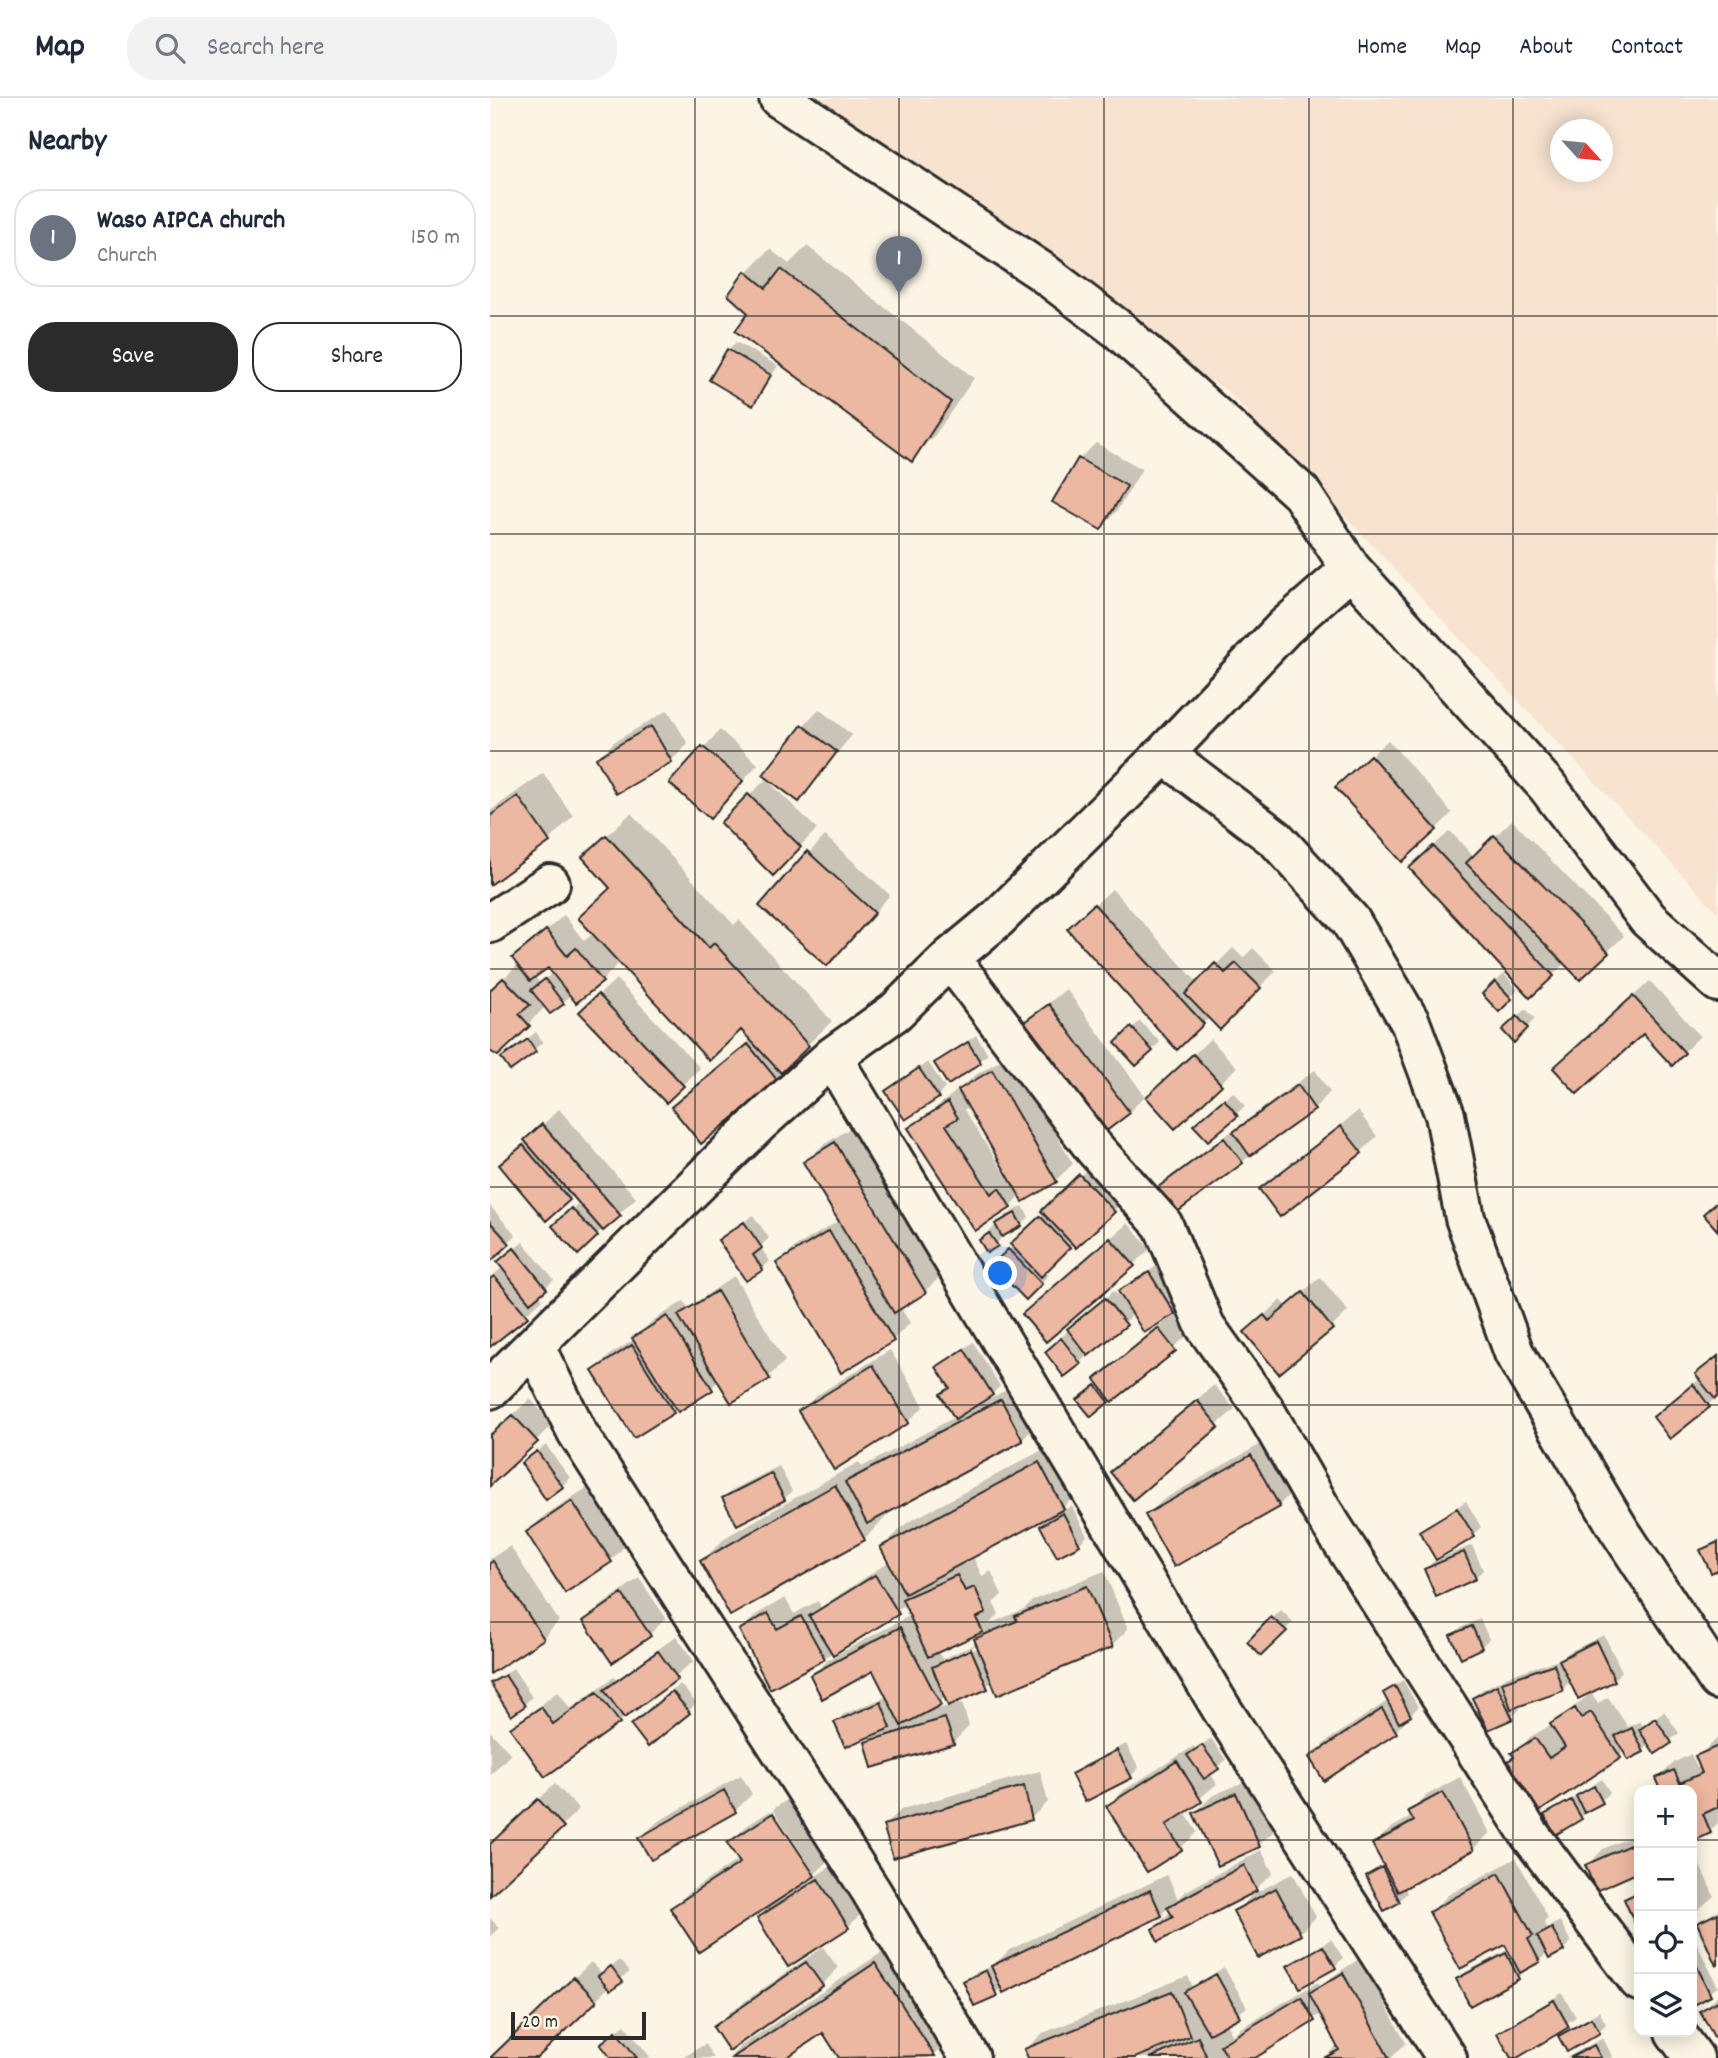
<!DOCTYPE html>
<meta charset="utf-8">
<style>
:root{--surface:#fff;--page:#f2f2f3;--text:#1f2937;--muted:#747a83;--line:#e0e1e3;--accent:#2b2b2b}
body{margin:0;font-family:Dekko,sans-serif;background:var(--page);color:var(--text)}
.controls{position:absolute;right:21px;bottom:21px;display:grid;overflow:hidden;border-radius:14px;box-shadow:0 4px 18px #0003}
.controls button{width:63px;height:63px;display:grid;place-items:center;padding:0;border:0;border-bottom:2px solid var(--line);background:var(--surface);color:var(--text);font:35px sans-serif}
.compass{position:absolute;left:1060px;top:21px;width:63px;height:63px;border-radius:50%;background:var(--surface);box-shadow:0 4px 18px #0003;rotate:117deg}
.scale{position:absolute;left:21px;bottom:18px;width:135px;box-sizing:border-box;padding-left:7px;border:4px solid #2b2b2b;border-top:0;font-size:19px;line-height:24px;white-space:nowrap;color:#2b2b2b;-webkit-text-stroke:5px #fcf5e5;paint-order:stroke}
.you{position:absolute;left:511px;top:1176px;width:24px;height:24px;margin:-18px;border:5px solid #fff;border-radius:50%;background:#1a73e8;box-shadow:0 0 0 10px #1a73e833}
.badge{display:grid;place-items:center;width:46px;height:46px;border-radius:50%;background:var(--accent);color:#fff;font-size:23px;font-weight:700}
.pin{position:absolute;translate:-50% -58px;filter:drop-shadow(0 2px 4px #0008)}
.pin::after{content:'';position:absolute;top:37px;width:24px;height:21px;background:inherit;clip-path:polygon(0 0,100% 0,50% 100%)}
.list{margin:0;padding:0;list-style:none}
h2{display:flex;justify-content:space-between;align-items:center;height:91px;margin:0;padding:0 28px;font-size:30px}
h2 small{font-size:23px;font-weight:400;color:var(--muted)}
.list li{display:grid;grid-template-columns:46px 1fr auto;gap:21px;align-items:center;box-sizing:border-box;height:98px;margin:0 14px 14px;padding:0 14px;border:2px solid var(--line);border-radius:28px}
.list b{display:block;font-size:26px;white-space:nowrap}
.list p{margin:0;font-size:23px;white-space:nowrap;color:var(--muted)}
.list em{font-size:23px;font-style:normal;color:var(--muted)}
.actions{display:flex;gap:14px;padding:21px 28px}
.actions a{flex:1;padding:16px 0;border:2px solid var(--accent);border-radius:28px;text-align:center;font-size:24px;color:var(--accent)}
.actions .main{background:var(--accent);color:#fff}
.icon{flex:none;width:38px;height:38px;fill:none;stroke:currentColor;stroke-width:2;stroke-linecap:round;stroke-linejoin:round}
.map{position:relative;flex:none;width:1228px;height:1960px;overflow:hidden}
header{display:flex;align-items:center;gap:42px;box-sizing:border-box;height:98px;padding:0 35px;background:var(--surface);border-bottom:2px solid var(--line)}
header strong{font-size:33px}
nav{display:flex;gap:38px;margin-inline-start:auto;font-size:24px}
.search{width:490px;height:63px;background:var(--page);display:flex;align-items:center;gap:18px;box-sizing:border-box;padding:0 24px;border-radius:28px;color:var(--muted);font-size:26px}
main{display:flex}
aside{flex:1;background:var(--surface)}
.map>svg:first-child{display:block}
.built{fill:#f8e3d1;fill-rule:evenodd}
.shadow{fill:#0003;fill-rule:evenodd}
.building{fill:#edb8a1;stroke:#2b2b2b;stroke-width:2}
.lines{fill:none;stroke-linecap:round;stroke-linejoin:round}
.minor-casing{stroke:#2b2b2b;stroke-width:44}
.minor{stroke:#fcf5e5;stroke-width:38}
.grid{fill:none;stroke:#2b2b2b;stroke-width:2;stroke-opacity:0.55}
</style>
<header>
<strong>Map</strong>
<div class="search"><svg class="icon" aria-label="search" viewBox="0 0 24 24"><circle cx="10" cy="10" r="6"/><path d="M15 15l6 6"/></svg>Search here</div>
<nav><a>Home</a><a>Map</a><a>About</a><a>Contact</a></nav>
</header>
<main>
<aside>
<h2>Nearby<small></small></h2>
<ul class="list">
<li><span class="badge" style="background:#6b7280">1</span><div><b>Waso AIPCA church</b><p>Church</p></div><em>150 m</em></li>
</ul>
<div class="actions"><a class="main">Save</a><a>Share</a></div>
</aside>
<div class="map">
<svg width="1228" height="1960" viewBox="0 0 1228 1960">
<rect width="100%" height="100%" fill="#fcf5e5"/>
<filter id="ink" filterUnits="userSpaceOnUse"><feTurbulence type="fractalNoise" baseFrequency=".0143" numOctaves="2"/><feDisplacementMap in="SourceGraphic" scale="14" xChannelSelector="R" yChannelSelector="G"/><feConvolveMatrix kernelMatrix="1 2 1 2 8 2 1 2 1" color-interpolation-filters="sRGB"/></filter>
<g filter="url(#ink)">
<!-- built -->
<path class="built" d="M266,0H1228V815L736,292ZM1070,32H1112V74H1070Z"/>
<!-- shadow -->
<path class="shadow" d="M317,148L484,280L445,337L421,361L261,214L256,175L280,151L299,166Z
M246,244L288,268L262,306L238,252Z
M606,345L652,371L627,413L610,430L589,361Z
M329,611L362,637L309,701L313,628Z
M178,612L198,646L181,663L108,660L124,644Z
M230,632L268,666L220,719L181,685Z
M898,642L962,715L946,731L864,673Z
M53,675L83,718L59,742L0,785V713Z
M276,681L327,731L283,776L232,725Z
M141,715L244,827L249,822L342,923L301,963L303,966L287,982L183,1009L262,941L252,929L123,856L121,857L128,866L112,883L81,896L73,905L56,908L38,926L0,950V893L29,866L24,861L74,817L94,843L104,835L122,790L94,759ZM59,867L64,874L50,885L44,878Z
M1022,722L1134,838L1117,854L1075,865L1041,898L937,754L960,733L984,759Z
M335,738L400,797L353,850L319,755Z
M622,791L708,885L743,850L753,860L763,850L786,873L730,929L720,919L687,949L596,815Z
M1014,876L1028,892L1009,911L994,896Z
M126,881L210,970L176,1003L108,898Z
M1160,883L1210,938L1182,966L1153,934L1082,954Z
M576,891L655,998L639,1014L536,924Z
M1036,911L1045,921L1024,942L1014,932Z
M650,923L670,944L662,952L627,945Z
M46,934L53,944L20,971L13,961Z
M486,937L498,956L459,984L447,966Z
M720,941L747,969L685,1028L675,983Z
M519,957L583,1066L566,1082L534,1102L531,1097L520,1109L486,1130L421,1030L487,976ZM479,1007L521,1079L518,1081L474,1012Z
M438,964L455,990L448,998L398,993Z
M825,972L840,994L824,1011L752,1064L665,1093L682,1077Z
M743,994L755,1008L718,1041L714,1019Z
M69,1011L146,1100L88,1154L65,1128L90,1104L84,1097L79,1101L12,1067Z
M868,1013L887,1038L871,1054L771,1091Z
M362,1029L452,1177L435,1193L410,1209L420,1225L403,1242L289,1166L305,1149L350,1122L315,1065L332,1048Z
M607,1061L641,1096L586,1148L583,1145L554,1173L559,1177L536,1199L504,1167Z
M0,1108L26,1137L0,1162Z
M533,1108L539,1119L531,1127L513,1136L507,1146L491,1142L515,1118Z
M263,1117L279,1140L270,1149L280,1163L272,1171L231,1142Z
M638,1125L660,1151L643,1167L551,1200Z
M33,1144L64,1182L48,1196L53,1201L0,1247V1180L13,1169L17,1157Z
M668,1167L692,1207L684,1214L701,1235L601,1316L598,1294L610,1284L607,1281L681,1219L644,1216L590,1264L565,1246L587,1223L624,1193L641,1210L630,1193Z
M244,1178L295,1263L278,1279L230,1283L183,1314L104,1273L121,1256L145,1241L161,1224L194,1203L198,1210Z
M830,1179L858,1213L842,1229L756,1234L791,1202L797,1208Z
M483,1244L510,1288L497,1302L528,1286L548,1325L532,1342L397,1414L398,1417L374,1441L212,1463L236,1439L369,1364L372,1369L465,1319L452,1296L460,1288L448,1269Z
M400,1252L434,1308L418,1324L311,1313L327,1297Z
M1228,1256L1227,1299L1180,1338L1173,1311L1211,1280L1208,1276Z
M724,1287L745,1311L643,1399L622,1374Z
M40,1301L63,1326L0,1386V1338Z
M573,1341L597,1386L567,1415L582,1408L597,1438L589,1446L552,1428L566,1414L471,1464L472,1467L484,1461L492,1478L501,1473L512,1497L503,1505L509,1516L499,1526L534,1511L543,1502L614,1473L638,1531L622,1547L456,1599L434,1614L472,1605L479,1628L463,1645L377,1644L388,1633L346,1624L354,1616L398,1598L384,1571L322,1578L339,1561L421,1517L416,1506L334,1560L251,1532L267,1516L295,1500L304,1516L328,1503L331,1509L400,1463L392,1449L417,1425ZM496,1532L486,1541L488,1545L452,1561L447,1553ZM489,1546L490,1549L453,1565V1562Z
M778,1342L805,1391L788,1408L657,1417L674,1401Z
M56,1347L80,1380L72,1388L33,1365Z
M289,1368L302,1393L294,1401L234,1400L242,1392Z
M100,1388L137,1446L121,1462L38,1434L55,1417Z
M976,1403L991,1429L983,1437L931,1433Z
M1228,1441V1470L1212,1453Z
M982,1447L993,1472L985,1480L936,1471L944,1463Z
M20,1448L69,1523L53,1540L0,1574V1461Z
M149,1480L176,1520L160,1536L123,1563L95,1523L112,1507Z
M791,1512L803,1524L771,1556L759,1544Z
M990,1521L999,1541L991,1549L962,1538L970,1530Z
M1114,1537L1132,1573L1124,1581L1100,1593L1108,1605L1118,1599L1138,1629L1150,1623L1153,1629L1174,1613L1189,1635L1166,1654L1160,1645L1153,1652L1135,1653L1048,1712L1017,1665L1040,1639L1063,1626L1101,1595L1081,1582L1072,1592L1028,1607L1030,1611L1022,1619L984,1600L992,1592L1022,1576L1072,1561L1079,1554Z
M186,1538L204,1563L129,1624L23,1630L68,1593L80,1611L124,1579L127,1582Z
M23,1570L42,1599L34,1607L3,1586Z
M913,1582L928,1609L906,1633L821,1659L837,1643L899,1602L895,1595Z
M190,1586L206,1605L199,1613L151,1620Z
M0,1633L21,1656L0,1677Z
M721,1640L736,1662L720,1675L727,1686L694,1713L707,1734L691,1750L618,1708L634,1692L704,1648L705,1653Z
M1228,1640V1725L1220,1733L1202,1742V1692H1173L1168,1680L1185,1664L1201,1656L1207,1670L1211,1668L1207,1659Z
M636,1646L649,1670L641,1678L583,1677L591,1669Z
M550,1673L558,1704L541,1720L395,1727L412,1711Z
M251,1677L262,1696L245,1713L151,1740L167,1724Z
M970,1679L1000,1735L983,1751L914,1788L917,1795L909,1803L878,1778L895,1766L884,1746L901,1730L923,1718L920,1713L937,1697Z
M763,1680L786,1731L769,1747L729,1766L705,1715L722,1698Z
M1112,1681L1120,1695L1091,1719L1066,1735L1056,1718Z
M65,1686L89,1711L0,1796V1748Z
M300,1700L340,1761L325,1776L283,1711Z
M280,1713L324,1779L345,1766L374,1813L358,1829L269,1820L283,1804L183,1810L199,1794L249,1761L239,1746L255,1729Z
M1149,1735V1772L1107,1790L1097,1768L1113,1751Z
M771,1752L783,1775L766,1791L669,1842L664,1831L681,1813L679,1809L671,1817L513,1890L485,1906L475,1884L483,1876L504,1867L519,1852L677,1777L688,1801L696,1793Z
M1026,1760L1058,1820L1054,1824L1057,1830L1070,1823L1081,1844L1073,1852L1058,1855L1028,1879L981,1906L968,1882L976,1874L1019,1851L1015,1845L941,1814L958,1797Z
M1207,1761L1224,1798L1202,1817V1763Z
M803,1775L826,1819L809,1836L746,1814L762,1797Z
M1149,1789V1830L1136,1802Z
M1228,1812V1865L1209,1825Z
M0,1820L9,1830L0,1838Z
M841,1841L853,1860L845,1868L799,1869Z
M1205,1842L1228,1889L1202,1906V1843Z
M409,1843L468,1932L444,1956L438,1960H352L334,1933L293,1960H239L252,1947Z
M333,1849L348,1870L332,1887L225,1930L241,1913Z
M870,1860L916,1945L901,1960H833L849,1946L832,1915L761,1960H540L536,1951L553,1935L698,1878L703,1889L734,1869L757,1909L736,1925L742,1938L749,1931L828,1884L830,1887Z
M129,1862L140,1874L119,1889L45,1960H1L101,1864L113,1876Z
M1072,1895L1086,1919L1023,1960L1009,1935Z
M1228,1897V1935L1212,1913Z
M1109,1913L1116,1926L1108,1934L1070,1938Z
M135,1927L161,1960H123L120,1938Z
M1113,1940L1123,1960H1076Z
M215,1946L224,1960H193L194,1959Z"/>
<!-- building -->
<path class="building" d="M291,171L461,304L422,364L245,233L258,215L238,197L255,173L276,190Z
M237,251L281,277L263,308L219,282Z
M588,360L637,388L611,432L562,404Z
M312,627L347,654L309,704L273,677Z
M161,628L182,664L126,696L106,660Z
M212,648L253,683L220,721L179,685Z
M880,657L947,732L912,764L845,689Z
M258,696L311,749L283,778L230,725Z
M28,698L60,744L0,787V718Z
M116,737L219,850L224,845L319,948L291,975L251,932L219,963L88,820L120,790L92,759Z
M1004,737L1119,855L1090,882L976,765Z
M943,748L1064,878L1040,900L919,770Z
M317,753L385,815L337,868L269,808Z
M604,806L714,926L687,952L577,831Z
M56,832L77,858L86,850L113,884L86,905L58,870L40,883L22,860Z
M725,865L735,875L746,865L771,890L730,932L695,896Z
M13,880L40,907L29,916L40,928L8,958L0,953V892Z
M55,881L74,906L60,916L41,892Z
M1005,883L1022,901L1009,914L992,896Z
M108,896L194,988L176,1005L89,914Z
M1143,898L1195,955L1182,968L1153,936L1087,996L1063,970Z
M559,906L640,1015L615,1034L534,924Z
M1027,918L1038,930L1024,945L1012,932Z
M641,929L663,953L646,968L625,945Z
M38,941L46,954L20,973L11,960Z
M478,944L491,965L458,987L444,965Z
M258,946L288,983L211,1046L181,1009Z
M703,956L732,987L685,1031L656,999Z
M429,970L449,1000L415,1022L395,993Z
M502,972L567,1084L533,1104L468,992Z
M808,987L825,1012L760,1058L743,1034Z
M734,1001L748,1018L718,1043L703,1027Z
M458,1004L468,1020L456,1027L501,1096L509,1090L521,1110L485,1133L418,1030Z
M52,1026L131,1118L113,1133L34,1042Z
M851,1028L872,1055L790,1119L769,1091Z
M734,1040L753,1065L682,1118L663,1093Z
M345,1044L436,1195L404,1215L313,1064Z
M33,1047L80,1102L56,1123L9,1067Z
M589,1076L625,1114L586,1150L551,1113Z
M1228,1103V1133L1213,1116Z
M81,1110L108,1138L88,1157L62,1128Z
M525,1115L532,1128L512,1139L505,1126Z
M550,1118L580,1150L551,1179L520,1146Z
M0,1124L20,1146L0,1164Z
M254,1124L272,1150L263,1157L273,1172L256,1183L228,1142Z
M339,1133L404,1243L351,1275L286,1165Z
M499,1135L508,1148L497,1155L489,1142Z
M620,1140L645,1168L556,1244L532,1216Z
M24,1150L57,1191L40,1205L7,1164Z
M518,1151L552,1186L536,1202L502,1167Z
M659,1174L685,1216L654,1235L628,1193Z
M4,1178L38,1219L0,1249V1181Z
M227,1193L280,1281L241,1305L188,1217Z
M813,1194L843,1231L789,1276L754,1234L774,1217L779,1223Z
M615,1200L637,1227L598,1258L577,1231Z
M177,1218L223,1292L188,1314L142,1240Z
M668,1230L686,1253L622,1304L605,1281Z
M571,1240L591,1266L574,1279L555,1254Z
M142,1247L184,1315L144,1340L102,1273Z
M474,1251L503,1297L465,1321L450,1296L460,1290L446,1269Z
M1228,1258V1298L1225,1301L1205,1276Z
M383,1267L419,1325L344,1372L308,1313Z
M1203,1286L1220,1309L1180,1341L1163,1319Z
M606,1287L619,1304L601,1319L587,1302Z
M511,1301L533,1343L377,1426L355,1384Z
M707,1302L729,1329L643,1402L620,1374Z
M23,1317L48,1344L0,1388V1337Z
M47,1353L73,1389L56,1402L31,1365Z
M761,1357L790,1409L684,1469L655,1417Z
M549,1364L574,1411L415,1496L390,1449Z
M281,1375L295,1402L247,1427L232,1400Z
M345,1387L375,1442L240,1518L210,1463Z
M82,1403L122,1464L75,1495L36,1434Z
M967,1410L985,1439L946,1462L929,1433Z
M573,1415L590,1447L567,1459L550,1428Z
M1228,1444V1472L1221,1475L1210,1452Z
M974,1454L986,1481L946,1499L934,1471Z
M3,1463L54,1541L0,1576V1465Z
M385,1477L409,1516L343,1557L319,1518Z
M467,1477L475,1493L485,1489L496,1515L486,1520L493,1534L438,1559L412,1501Z
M597,1488L623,1549L507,1597L484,1541L527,1523L525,1518Z
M132,1496L161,1538L122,1565L93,1523Z
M278,1515L287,1531L311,1518L335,1561L280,1591L249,1532Z
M781,1519L797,1533L771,1558L757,1544Z
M982,1528L992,1550L971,1560L960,1537Z
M410,1529L451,1607L411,1628L383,1573L332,1601L320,1577Z
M1106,1543L1125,1583L1088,1601L1069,1562Z
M481,1551L498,1591L458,1608L442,1569Z
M168,1553L188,1581L134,1620L114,1592Z
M1064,1566L1073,1593L1021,1611L1012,1584Z
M15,1577L35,1608L21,1618L0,1585Z
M1007,1587L1023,1621L998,1632L982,1600Z
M905,1588L921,1618L909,1625L893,1595Z
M182,1593L200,1615L158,1649L141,1627Z
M107,1594L130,1625L55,1679L20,1630L51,1609L63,1626Z
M391,1604L401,1630L355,1649L344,1624Z
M1085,1610L1091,1620L1101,1614L1131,1660L1047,1715L1015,1665L1024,1659L1021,1655L1045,1640L1059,1660L1075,1649L1060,1626Z
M892,1611L907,1635L834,1683L819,1659Z
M455,1620L464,1646L382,1670L375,1644Z
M1165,1620L1182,1645L1165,1656L1149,1632Z
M1142,1630L1154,1654L1138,1662L1125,1638Z
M712,1647L729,1671L714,1681L697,1657Z
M1228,1648V1709L1213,1716L1221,1735L1202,1744V1692H1171L1166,1680L1184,1672L1190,1685L1212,1675L1205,1658Z
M627,1652L642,1680L595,1704L581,1676Z
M687,1663L712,1704L676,1727L692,1752L657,1774L616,1708Z
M534,1688L542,1722L403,1760L393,1727Z
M1104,1688L1113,1705L1094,1715L1086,1698Z
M234,1692L246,1714L161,1762L148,1740Z
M953,1694L984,1752L908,1794L882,1746L924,1723L918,1713Z
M746,1695L770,1749L728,1768L703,1715Z
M48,1701L74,1729L0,1798V1746Z
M1081,1702L1092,1721L1065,1737L1054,1717Z
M283,1715L325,1778L209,1854L180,1810L250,1765L237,1745Z
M1149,1743V1774L1106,1793L1095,1767Z
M754,1767L767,1793L668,1844L662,1831L683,1819L677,1809Z
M892,1769L910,1804L894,1813L876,1778Z
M1009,1775L1043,1838L1038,1841L1050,1864L1030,1875L1015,1847L970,1871L939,1814Z
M328,1781L359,1830L298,1869L267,1820Z
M786,1790L811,1837L768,1860L743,1813Z
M660,1792L672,1818L513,1895L501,1868Z
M1149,1794V1835L1134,1801Z
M1228,1815V1867L1226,1868L1207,1825Z
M1062,1830L1074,1853L1059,1861L1047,1838Z
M833,1848L846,1870L810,1890L797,1868Z
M1016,1855L1029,1881L980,1908L966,1881Z
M1202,1858L1221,1898L1202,1908Z
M316,1864L333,1888L239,1953L223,1929Z
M385,1865L445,1958L349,1960L333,1935L296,1960H242Z
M121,1868L133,1884L120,1893L108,1878Z
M496,1872L507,1898L484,1908L473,1883Z
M853,1875L899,1960H834L849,1952L819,1895Z
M726,1876L750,1919L719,1936L694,1894Z
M84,1879L107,1903L47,1960H0Z
M682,1893L700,1938L645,1960H538L534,1951Z
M811,1899L825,1923L765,1960H738L730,1947Z
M1064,1902L1079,1929L1027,1960H1021L1007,1935Z
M1228,1903V1937L1224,1939L1210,1913Z
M1101,1920L1110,1935L1077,1954L1068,1938Z
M126,1933L147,1960H121L110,1946Z
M708,1939L717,1960H660Z
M1104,1947L1111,1960H1080Z"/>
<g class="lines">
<!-- minor casing -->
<g class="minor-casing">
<path id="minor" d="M289,0L551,173L629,232L811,395L861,471L1057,688L1158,821L1228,884
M674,656L786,741L860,822L920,924L955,1017L975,1120L1024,1255L1128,1430L1228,1582
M0,825L60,786
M460,860L604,1050L673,1127L715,1228L774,1311L831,1411L1038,1734L1149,1883
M342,959L731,1610L957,1960
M45,1249L87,1334L381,1793L480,1960
M0,1291L268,1026L342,959L405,914L460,860L507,821L674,656L795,529L861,471
M1185,1934L1204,1960"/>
</g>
<!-- minor -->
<use href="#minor" class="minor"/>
</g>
</g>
<!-- grid -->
<path class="grid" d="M205,0V1960M409,0V1960M614,0V1960M819,0V1960M1023,0V1960M0,218H1228M0,436H1228M0,653H1228M0,871H1228M0,1089H1228M0,1307H1228M0,1524H1228M0,1742H1149M1202,1742H1228"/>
</svg>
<div class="controls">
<button>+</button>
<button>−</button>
<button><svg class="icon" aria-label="locate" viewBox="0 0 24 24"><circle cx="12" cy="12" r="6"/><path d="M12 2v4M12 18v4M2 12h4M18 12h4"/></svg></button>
<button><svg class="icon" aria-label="layers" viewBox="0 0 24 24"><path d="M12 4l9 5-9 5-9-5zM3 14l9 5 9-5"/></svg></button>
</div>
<svg class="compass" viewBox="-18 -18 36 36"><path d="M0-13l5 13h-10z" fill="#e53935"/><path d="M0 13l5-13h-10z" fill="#747a83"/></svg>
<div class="scale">20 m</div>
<div class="you"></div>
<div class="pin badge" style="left:409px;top:196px;background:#6b7280">1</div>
</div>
</main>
